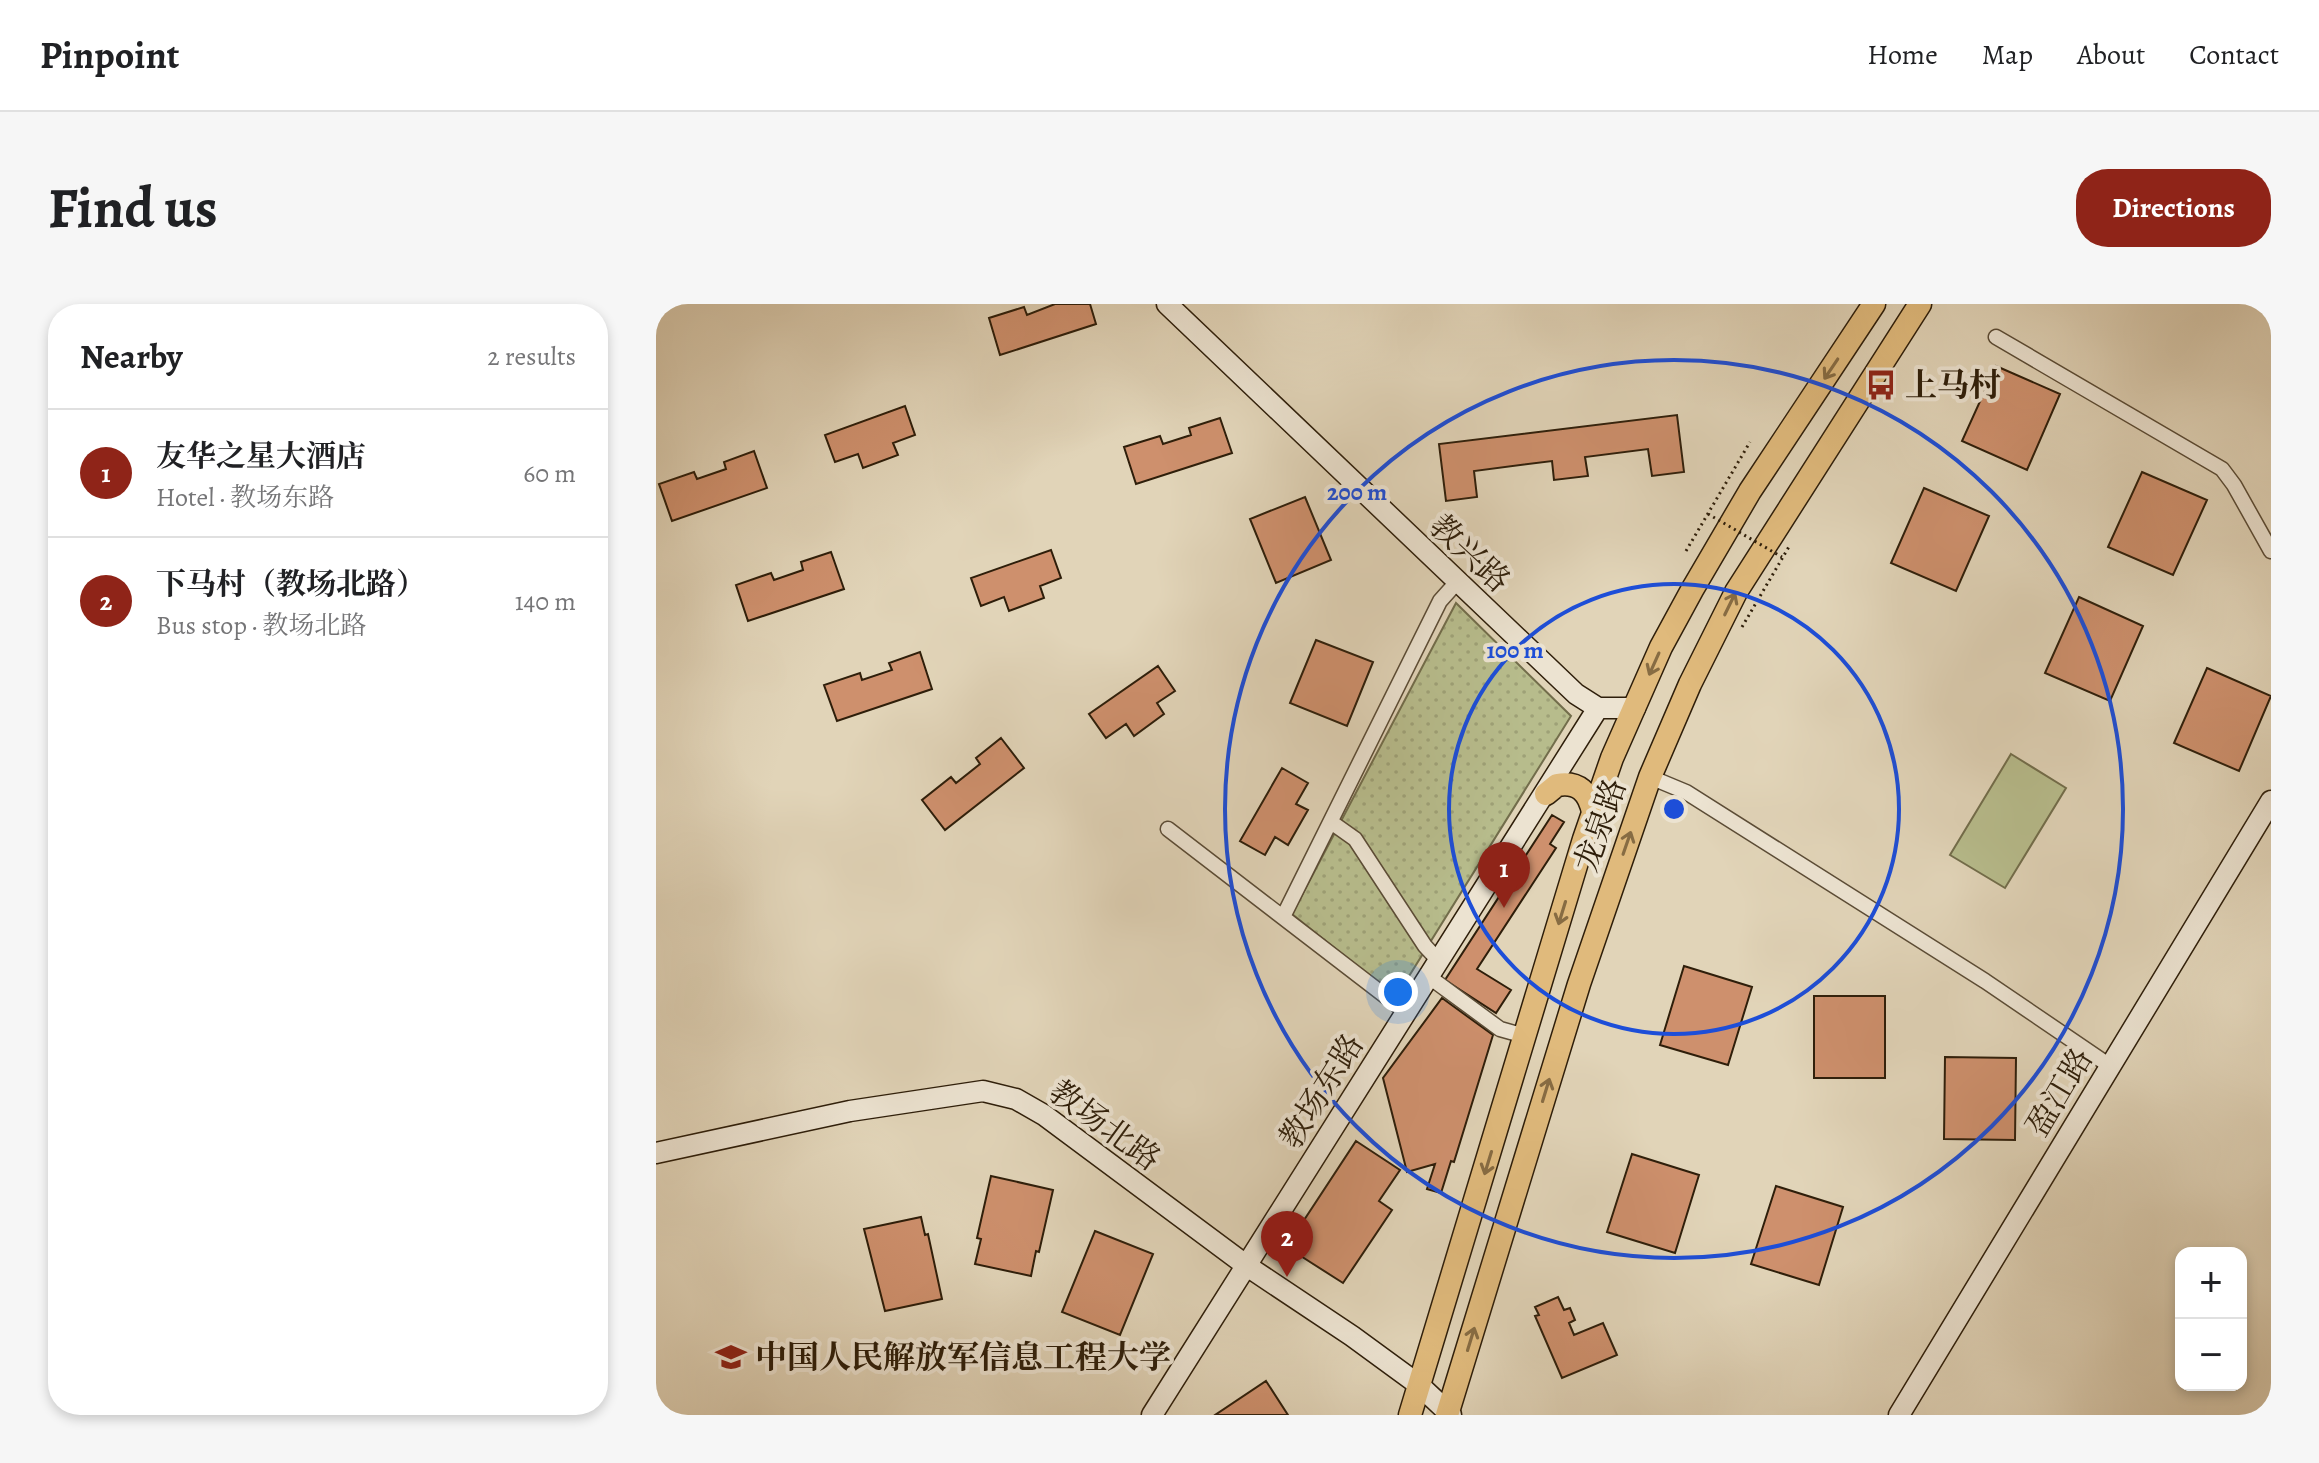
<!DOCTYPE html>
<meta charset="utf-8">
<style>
:root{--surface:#fff;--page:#f6f6f6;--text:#202124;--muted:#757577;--line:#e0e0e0;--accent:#8f2418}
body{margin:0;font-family:Alegreya,"Noto Serif SC",serif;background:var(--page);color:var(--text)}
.controls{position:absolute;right:24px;bottom:24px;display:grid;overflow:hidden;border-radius:16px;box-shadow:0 4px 12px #0003}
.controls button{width:72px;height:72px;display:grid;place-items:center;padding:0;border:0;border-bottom:2px solid var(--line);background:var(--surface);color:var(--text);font:40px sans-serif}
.you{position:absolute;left:742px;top:688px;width:28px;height:28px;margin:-20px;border:6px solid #fff;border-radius:50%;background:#1a73e8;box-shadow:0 0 0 12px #1a73e833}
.badge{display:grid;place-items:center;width:52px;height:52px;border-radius:50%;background:var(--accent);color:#fff;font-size:26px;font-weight:700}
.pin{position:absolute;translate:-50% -66px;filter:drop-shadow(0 2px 4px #0008)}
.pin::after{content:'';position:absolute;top:42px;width:28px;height:24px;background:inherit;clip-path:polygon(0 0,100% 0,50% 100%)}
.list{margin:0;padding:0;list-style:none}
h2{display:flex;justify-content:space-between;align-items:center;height:104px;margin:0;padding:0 32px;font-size:34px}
h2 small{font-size:26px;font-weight:400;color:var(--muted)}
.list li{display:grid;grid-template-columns:52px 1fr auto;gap:24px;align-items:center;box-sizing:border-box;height:128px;padding:0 32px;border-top:2px solid var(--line)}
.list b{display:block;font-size:30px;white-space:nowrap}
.list p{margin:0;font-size:26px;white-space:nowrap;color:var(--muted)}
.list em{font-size:26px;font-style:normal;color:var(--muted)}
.map{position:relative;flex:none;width:1615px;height:1111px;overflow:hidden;border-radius:32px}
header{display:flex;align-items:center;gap:48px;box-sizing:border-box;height:112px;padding:0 40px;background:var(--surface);border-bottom:2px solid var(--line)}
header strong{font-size:38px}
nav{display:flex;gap:44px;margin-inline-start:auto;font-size:28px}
.intro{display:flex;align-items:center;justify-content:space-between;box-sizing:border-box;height:192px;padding:0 48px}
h1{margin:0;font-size:56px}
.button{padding:20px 36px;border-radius:32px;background:var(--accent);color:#fff;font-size:28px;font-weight:700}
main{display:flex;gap:48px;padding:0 48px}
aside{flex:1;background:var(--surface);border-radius:32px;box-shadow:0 4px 12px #0003}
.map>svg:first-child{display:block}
.green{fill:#b7bc8c;stroke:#726d4b;stroke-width:2}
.park{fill:url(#park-dots);stroke:#726d4b;stroke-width:2}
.building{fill:#ce906d;stroke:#2e1e0a;stroke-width:2}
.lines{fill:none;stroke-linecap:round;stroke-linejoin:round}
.street-casing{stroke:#5b4c36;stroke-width:17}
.secondary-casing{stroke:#2e1e0a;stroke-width:23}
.primary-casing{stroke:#2e1e0a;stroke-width:25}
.path{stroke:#2e1e0a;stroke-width:3;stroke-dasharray:2 4;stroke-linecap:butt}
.street{stroke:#ece3d1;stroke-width:14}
.secondary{stroke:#ece3d1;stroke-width:20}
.primary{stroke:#e0ba7c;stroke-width:22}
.path-bridge{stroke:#2e1e0a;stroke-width:3;stroke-dasharray:2 4;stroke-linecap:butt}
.oneway{stroke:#876c43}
.ring{fill:none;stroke:#1d4ed8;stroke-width:4}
.labels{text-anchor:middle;stroke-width:8;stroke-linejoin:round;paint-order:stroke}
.poi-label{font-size:32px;font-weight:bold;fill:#2e1e0a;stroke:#ece3d1;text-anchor:start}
.street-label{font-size:32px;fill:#2e1e0a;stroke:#ece3d1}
.centre{fill:#1d4ed8;stroke:#ece3d1;stroke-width:4}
.ring-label{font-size:24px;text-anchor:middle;font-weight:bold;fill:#1d4ed8;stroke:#ece3d1;stroke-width:8;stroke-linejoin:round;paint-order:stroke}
</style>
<header>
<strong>Pinpoint</strong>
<nav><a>Home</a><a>Map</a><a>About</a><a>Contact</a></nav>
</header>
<div class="intro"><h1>Find us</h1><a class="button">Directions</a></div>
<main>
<aside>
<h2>Nearby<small>2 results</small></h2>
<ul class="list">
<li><span class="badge">1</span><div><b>友华之星大酒店</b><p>Hotel · 教场东路</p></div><em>60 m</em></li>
<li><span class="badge">2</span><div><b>下马村（教场北路）</b><p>Bus stop · 教场北路</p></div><em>140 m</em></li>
</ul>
</aside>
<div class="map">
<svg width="1615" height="1111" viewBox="0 0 1615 1111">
<defs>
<pattern id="park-dots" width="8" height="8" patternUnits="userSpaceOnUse" patternTransform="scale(2)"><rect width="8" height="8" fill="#b7bc8c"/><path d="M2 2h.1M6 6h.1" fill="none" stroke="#9ea177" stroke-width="1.8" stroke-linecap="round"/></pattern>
</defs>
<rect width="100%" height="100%" fill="#e1d4b8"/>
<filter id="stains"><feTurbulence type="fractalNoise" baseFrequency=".0025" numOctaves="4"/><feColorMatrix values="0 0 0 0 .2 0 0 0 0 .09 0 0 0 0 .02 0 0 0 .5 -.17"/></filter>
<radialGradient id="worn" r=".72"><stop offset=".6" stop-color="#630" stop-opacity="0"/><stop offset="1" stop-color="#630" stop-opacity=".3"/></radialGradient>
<!-- green -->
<path class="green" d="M1355,450L1410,484L1349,584L1294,551Z"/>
<!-- park -->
<path class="park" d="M800,299L915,412L740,693L636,610Z"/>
<!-- building -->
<path class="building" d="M399,0H434L440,20L344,51L333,14L368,3L371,11Z
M1340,62L1404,90L1371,166L1306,137Z
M249,102L259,131L237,139L242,151L207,164L202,150L179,158L169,131Z
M1021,111L1028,168L996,172L992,145L929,153L932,172L898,176L896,157L818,167L821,193L790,197L783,140Z
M564,114L576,149L480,180L468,143L504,132L507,140L535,131L533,124Z
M98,147L111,184L16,217L3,180L38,168L41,175L70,165L68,158Z
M1486,168L1551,196L1517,271L1452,243Z
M1268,184L1333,212L1300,287L1235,259Z
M649,193L675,256L620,279L594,215Z
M395,246L405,274L384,282L388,294L353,307L348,293L325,302L315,274Z
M175,248L188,285L92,317L80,281L115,269L118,276L147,266L145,258Z
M1423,293L1487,322L1454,397L1389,369Z
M660,336L717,358L691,422L634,399Z
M264,348L276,385L181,417L168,381L204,369L206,376L236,366L233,359Z
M502,362L519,387L501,399L508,410L478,432L470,420L450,434L433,410Z
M1551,364L1615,392L1583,467L1518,439Z
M345,434L368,464L289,526L266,496L295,473L300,479L324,460L320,454Z
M626,464L652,479L640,500L652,506L632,541L619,533L609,551L584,537Z
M896,511L908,518L894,540L900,544L821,665L855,686L840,709L789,676Z
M1028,662L1096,683L1072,761L1004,741Z
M1158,692H1229V774H1158Z
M786,694L837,731L798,858L795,857L785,889L771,885L779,860L751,868L727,774Z
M1289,753L1360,754L1359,836L1288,835Z
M700,837L744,866L723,897L736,906L687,979L640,949L642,945L633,939Z
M976,850L1043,871L1019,949L951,928Z
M335,872L397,886L383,948L380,947L375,972L319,960L325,935L321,934Z
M1120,882L1187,903L1163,981L1095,960Z
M265,913L269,931L272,930L286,995L229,1007L208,925Z
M439,927L497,950L464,1031L406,1008Z
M902,993L908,1006L914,1004L919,1016L913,1019L918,1031L947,1019L961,1051L906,1074L879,1012L883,1011L879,1003Z
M610,1077L632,1111H559Z"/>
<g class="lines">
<!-- street casing -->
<g class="street-casing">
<path id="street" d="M1340,33L1566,165L1578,181L1615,247
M994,473L1030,488L1329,677L1454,762
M675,518L699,535L769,642L782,656
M512,525L750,708
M627,613L784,297L801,278
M772,672L844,725L869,732"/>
</g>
<!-- secondary casing -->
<g class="secondary-casing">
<path id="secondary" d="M511,0L920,390L942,404
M942,404H979
M0,849L194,807L327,787L360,795L388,811L591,962L696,1032L763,1081L795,1111
M496,1111L942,404
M1243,1111L1615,497"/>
</g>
<!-- primary casing -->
<g class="primary-casing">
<path id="primary" d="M890,490L901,481C923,477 933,489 937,508
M754,1111L928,535L956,454L1005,343L1036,286L1094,187L1218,0
M791,1111L923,680L994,473L1034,380L1080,288L1264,0"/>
</g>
<!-- path -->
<path class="path" d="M1030,247L1094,138
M1086,323L1134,241"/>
<!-- street -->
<use href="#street" class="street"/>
<!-- secondary -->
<use href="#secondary" class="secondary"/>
<!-- primary -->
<use href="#primary" class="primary"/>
<!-- path-bridge -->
<path class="path-bridge" d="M1052,210L1126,253"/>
</g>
<!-- one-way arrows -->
<defs><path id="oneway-shaft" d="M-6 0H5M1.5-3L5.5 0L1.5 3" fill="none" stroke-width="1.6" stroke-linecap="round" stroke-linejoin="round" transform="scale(2)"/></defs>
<g class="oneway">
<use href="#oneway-shaft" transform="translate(1175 65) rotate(124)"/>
<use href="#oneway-shaft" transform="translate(1074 300) rotate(-64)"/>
<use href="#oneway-shaft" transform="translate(998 360) rotate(114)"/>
<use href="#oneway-shaft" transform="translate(971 539) rotate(-71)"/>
<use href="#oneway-shaft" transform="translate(906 609) rotate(107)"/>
<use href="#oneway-shaft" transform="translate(890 786) rotate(-73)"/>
<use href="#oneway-shaft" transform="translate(832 859) rotate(107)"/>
<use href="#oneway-shaft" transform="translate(815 1035) rotate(-73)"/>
</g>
<!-- distance rings -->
<g class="ring">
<circle cx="1018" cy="505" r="225"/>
<circle cx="1018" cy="505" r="449"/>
</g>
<!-- icons -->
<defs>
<g id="bus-bare" transform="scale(2.4)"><path d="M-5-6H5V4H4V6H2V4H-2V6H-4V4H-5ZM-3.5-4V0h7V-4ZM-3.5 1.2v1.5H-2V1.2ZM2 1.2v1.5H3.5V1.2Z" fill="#8f2418" stroke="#ece3d1" stroke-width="2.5" paint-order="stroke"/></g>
<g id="university-bare" transform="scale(2.4)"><path d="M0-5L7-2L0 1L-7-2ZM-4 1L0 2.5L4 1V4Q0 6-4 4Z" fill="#8f2418" stroke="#ece3d1" stroke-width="2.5" paint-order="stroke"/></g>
</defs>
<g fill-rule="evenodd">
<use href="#bus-bare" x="1225" y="81"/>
<use href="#university-bare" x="75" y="1053"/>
</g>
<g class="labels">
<!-- poi labels -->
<g class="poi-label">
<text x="1249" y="92">上马村</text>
<text x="99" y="1064">中国人民解放军信息工程大学</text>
</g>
<!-- street labels -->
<g class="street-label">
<text transform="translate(814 249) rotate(43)" y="11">教兴路</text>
<text transform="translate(944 521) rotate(-71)" y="11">龙泉路</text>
<text transform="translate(665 787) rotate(-58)" y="11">教场东路</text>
<text transform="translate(1403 788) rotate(-59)" y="11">盈江路</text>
<text transform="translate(449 821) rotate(36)" y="11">教场北路</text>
</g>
</g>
<circle cx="1018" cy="505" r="12" class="centre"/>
<g class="ring-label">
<text x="701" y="196">200 m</text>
<text x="859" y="354">100 m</text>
</g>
<rect width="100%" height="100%" filter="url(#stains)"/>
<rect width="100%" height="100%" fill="url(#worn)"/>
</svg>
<div class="controls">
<button>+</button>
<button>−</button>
</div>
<div class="you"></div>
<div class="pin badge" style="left:848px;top:604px">1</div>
<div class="pin badge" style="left:631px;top:973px">2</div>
</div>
</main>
